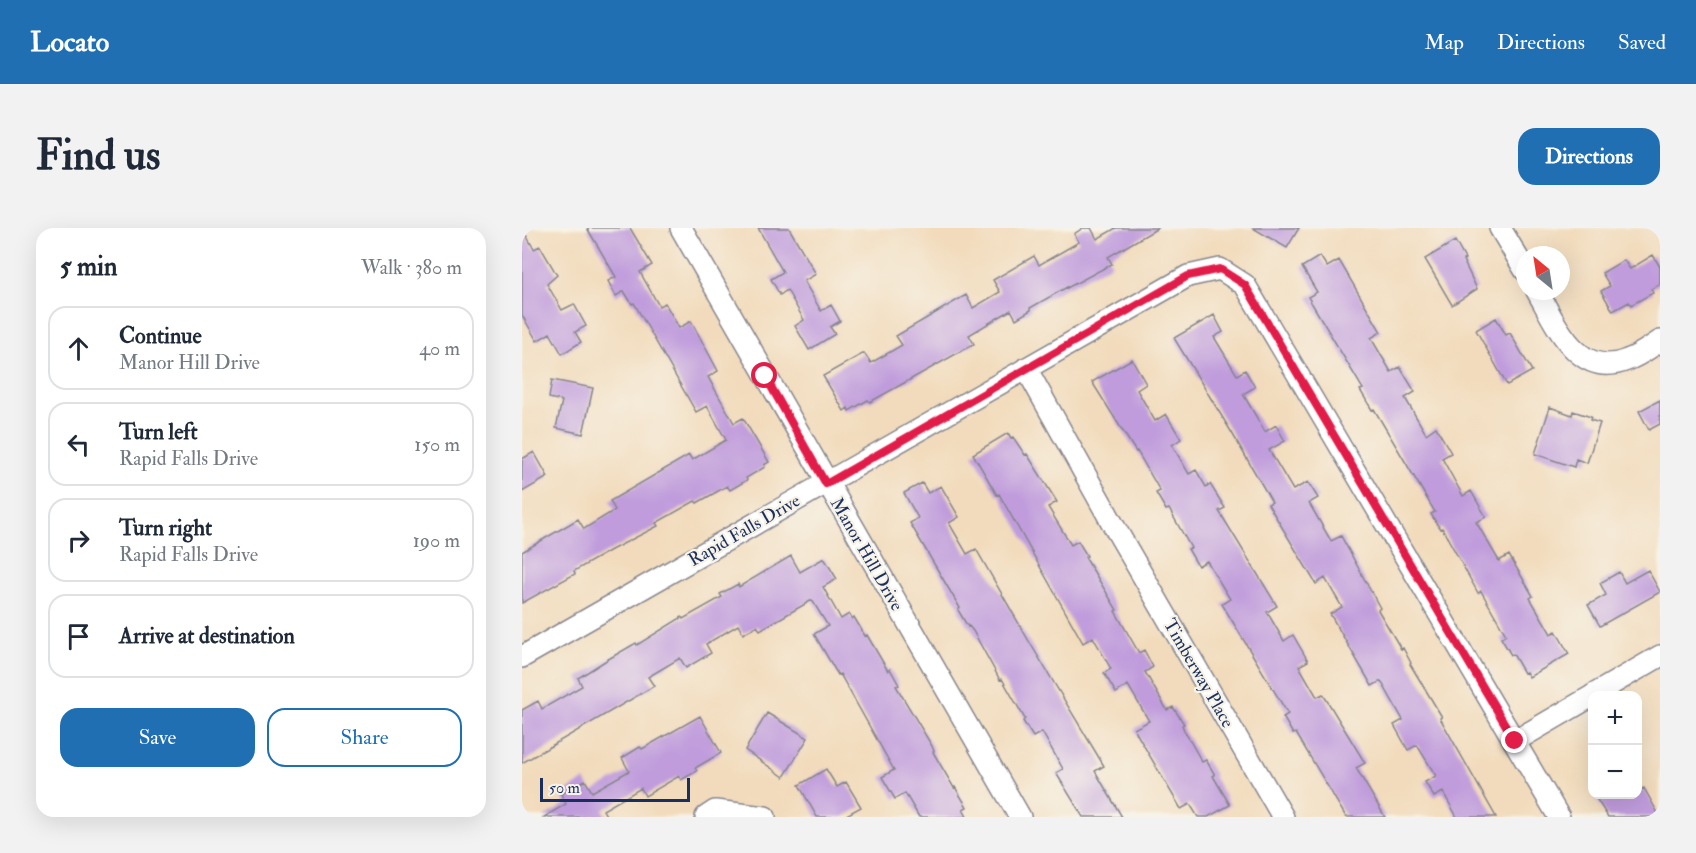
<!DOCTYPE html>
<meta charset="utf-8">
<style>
:root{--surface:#fff;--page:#f2f2f3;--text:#1f2937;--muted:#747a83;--line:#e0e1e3;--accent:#1f6fb2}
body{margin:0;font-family:"IM FELL Double Pica",serif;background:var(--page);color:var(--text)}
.controls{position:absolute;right:18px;bottom:18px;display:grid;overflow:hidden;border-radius:12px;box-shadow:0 6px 24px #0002}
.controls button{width:54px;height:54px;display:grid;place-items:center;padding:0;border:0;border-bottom:2px solid var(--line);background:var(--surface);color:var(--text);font:30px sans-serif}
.compass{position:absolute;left:994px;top:18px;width:54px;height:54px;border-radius:50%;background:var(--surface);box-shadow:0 6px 24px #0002;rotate:330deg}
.scale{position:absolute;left:18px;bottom:15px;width:150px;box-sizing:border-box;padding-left:6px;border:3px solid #1b2f5e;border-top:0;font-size:16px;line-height:21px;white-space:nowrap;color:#1b2f5e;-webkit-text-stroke:4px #f7f3e8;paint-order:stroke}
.stop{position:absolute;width:18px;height:18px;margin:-14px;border:4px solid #e11d48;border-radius:50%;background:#fff}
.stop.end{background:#e11d48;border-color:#fff;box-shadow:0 2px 6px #0008}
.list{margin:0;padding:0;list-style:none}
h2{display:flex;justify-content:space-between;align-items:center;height:78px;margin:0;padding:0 24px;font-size:26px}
h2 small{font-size:20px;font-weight:400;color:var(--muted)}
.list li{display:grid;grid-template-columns:39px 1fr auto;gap:18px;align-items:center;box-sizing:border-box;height:84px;margin:0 12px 12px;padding:0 12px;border:2px solid var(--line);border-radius:18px}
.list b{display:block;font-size:22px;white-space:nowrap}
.list p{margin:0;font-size:20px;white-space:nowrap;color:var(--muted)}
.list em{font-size:20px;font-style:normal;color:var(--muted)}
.actions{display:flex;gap:12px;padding:18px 24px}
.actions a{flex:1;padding:14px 0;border:2px solid var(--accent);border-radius:18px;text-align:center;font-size:21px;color:var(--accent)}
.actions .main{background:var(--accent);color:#fff}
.icon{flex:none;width:33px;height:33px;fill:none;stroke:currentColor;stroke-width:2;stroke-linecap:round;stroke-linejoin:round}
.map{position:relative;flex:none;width:1138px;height:589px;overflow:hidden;border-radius:18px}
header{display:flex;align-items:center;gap:36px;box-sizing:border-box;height:84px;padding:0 30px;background:var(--accent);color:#fff}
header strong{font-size:28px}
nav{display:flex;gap:33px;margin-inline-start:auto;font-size:21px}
.intro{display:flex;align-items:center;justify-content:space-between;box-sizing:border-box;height:144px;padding:0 36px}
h1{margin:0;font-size:42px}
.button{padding:15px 27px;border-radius:18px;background:var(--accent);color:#fff;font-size:21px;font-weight:700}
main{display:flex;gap:36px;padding:0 36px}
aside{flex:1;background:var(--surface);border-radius:18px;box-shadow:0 6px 24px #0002}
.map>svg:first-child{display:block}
.building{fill:#c09cdc}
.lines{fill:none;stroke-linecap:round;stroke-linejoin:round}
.street-casing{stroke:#86858d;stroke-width:24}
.street{stroke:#fff;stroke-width:21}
.route{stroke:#e11d48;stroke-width:8}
.labels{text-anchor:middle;stroke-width:4.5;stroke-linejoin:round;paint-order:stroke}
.street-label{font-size:18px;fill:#1b2f5e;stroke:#f7f3e8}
</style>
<header>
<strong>Locato</strong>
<nav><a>Map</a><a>Directions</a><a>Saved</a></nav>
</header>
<div class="intro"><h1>Find us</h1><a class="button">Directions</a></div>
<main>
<aside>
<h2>5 min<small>Walk · 380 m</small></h2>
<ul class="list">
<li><svg class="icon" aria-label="ahead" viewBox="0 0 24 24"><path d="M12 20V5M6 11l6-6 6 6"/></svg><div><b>Continue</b><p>Manor Hill Drive</p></div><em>40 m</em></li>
<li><svg class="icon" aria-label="left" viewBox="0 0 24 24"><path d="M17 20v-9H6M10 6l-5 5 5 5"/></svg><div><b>Turn left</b><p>Rapid Falls Drive</p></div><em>150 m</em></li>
<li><svg class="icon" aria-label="right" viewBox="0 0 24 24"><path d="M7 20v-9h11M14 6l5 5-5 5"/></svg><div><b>Turn right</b><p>Rapid Falls Drive</p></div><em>190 m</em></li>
<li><svg class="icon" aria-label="arrive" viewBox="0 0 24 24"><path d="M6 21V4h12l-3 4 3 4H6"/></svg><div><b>Arrive at destination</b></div></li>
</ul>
<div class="actions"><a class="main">Save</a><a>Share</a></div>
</aside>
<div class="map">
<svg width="1138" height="589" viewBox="0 0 1138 589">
<rect width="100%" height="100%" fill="#f7f3e8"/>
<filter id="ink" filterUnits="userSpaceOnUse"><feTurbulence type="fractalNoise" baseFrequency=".0167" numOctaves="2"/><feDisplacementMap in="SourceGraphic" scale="12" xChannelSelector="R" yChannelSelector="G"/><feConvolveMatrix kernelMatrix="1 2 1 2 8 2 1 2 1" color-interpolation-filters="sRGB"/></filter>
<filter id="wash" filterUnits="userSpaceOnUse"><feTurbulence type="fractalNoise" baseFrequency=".008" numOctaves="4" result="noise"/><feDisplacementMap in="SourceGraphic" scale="24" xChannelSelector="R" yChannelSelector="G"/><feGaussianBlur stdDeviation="1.35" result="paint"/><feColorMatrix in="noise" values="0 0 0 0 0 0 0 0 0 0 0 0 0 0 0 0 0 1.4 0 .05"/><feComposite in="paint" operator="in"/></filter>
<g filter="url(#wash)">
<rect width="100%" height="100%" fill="#f2dbbc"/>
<g id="blocks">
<!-- building -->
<path class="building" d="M0,0L12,21L18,18L35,47L25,56L40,82L52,76L64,98L53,104L59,114L40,126L28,105L15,113L0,87Z
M65,0H108L130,37L118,44L137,78L143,75L157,100L169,93L196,143L186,149L212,195L221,190L247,234L242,237L243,239L224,250L225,252L208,262L205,258L175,275L173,273L134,295L136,298L91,321L52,343L53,346L0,375V324L56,291L62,301L93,282L88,273L167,227L170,232L204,212L185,178L174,184L112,75L110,76L102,63L94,68L86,53L94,49Z
M236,0H267L294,46L282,53L299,83L309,77L318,93L308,99L313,106L287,122L273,98L282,92L265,62L258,67L249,51L261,44Z
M561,0H569L575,11L594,0H636L586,29L590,36L545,60V59L508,80L509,82L494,91L489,82L447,107L452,116L348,174L346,172L327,183L326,180L322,183L301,148L342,125L349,135L380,117L374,108L444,67L451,80L478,64L471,52L512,28L517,37L557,14L552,6Z
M731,0H777L765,20Z
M933,13L943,31L941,32L955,61L930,77L903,31Z
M1131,27L1138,39V56L1129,61L1131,65L1109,77L1107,74L1091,83L1079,63L1088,58L1080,45L1102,32L1108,41Z
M798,28L805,39L817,32L859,104L849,110L869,144L878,139L893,164L883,170L904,206L914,199L929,225L920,230L941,268L949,263L964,289L954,294L977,333L987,327L1011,368L1008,370L1029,406L1034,403L1047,426L1007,449L1004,444L1002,445L991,426L989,427L979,410L984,407L959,363L956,365L920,300L918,301L909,286L913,284L852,181L850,182L838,162L841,161L786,69L795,64L780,39Z
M692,87L701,104L692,109L715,147L723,142L733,159L721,166L743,204L754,197L763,213L747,222L771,262L786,254L796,270L787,275L809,313L819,308L858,380L856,382L879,421L881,420L889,435L888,436L920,489L918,490L974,589H935L921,564L912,569L903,554L914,548L895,517L886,522L872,497L881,492L859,453L850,458L808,386L820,379L803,350L794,356L746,276L750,274L710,205L652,110Z
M974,90L984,107L988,105L1010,143L985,157L954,102Z
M610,131L624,156L615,162L633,193L644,186L659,211L650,217L667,246L674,242L684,259L688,256L703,280L697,283L755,378L745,384L762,413L771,407L786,433L777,438L795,469L801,466L843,535L834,540L863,589H824L774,505L771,506L761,489L766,486L700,376L708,371L685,333L676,338L666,321L669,320L647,281L644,282L634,265L638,263L615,223L614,224L570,154Z
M30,152L71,160L61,206L34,200L40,173L27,170Z
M1138,172V196L1127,202L1117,183Z
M1028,179L1050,187L1051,183L1069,189L1068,192L1078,195L1065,235L1054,231L1052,239L1013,226Z
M486,205L489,210L491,209L503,227L505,226L535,274L526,279L549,317L556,313L565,328L563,329L595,382L593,383L617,425L622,422L631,439L623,444L645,482L651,479L662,496L660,497L662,502L680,534L684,532L693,547L691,548L708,577L686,589H676L668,576L659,581L612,501L627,493L606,457L594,465L582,445L589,441L571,409L561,415L477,266L475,267L451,226Z
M12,224L26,249L0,264V231Z
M400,255L406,265L419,258L437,289L427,295L445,326L454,321L508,415L582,538L573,543L600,589H561L534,545L541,541L520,504L511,509L501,493L503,491L480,451L478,452L451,403L447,398L446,399L436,382L438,380L388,295L396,290L382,265Z
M269,328L278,344L302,330L315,351L301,359L319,391L327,386L330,391L332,389L343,408L345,407L366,443L368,441L377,457L374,458L410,518L412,523L411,524L432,560L433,559L445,579L441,581L445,589H397L383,565L373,571L360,549L372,542L318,446L316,447L292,406L306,398L290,372L238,402L235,398L221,406L216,397L184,416L189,425L164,440L158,430L126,449L132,458L0,535V482L16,473L20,481L60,458L56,450L83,433L114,415L115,417L160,389L161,391L200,369L198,366L216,356L217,359Z
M1126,342L1138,364L1078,398L1066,377L1084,367L1078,355L1097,344L1103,355Z
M245,485L286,510L262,549L223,522Z
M178,488L199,525L173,540L175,543L159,552L157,548L123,568L119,560L81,582L85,589H22L44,576L39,566L63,552L70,564L107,543L100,530L118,519L120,521Z
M304,541L315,559L324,554L339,579L321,589H295L277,557Z
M1122,560L1138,589H1086L1072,567H1116V563Z"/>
</g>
</g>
<g filter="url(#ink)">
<use href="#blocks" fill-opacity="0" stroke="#86858d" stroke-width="1.5"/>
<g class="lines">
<!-- street casing -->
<g class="street-casing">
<path id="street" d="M159,0L498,589
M978,0L1003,42
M1015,63C1034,96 1056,152 1105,132C1117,128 1127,120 1138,113
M504,140L593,300L761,589
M0,429L666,48L698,41L723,57L1037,589
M1071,467L1138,428
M993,513L1070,468
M184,589L193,583L243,589"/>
</g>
<!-- street -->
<use href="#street" class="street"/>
</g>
</g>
<g class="lines" filter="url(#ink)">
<!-- route -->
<path class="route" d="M243,148L304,256L666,48L698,41L723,57L993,513"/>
</g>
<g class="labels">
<!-- street labels -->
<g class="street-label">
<text transform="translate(222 302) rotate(-30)" y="6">Rapid Falls Drive</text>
<text transform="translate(345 326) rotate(60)" y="6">Manor Hill Drive</text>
<text transform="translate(677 445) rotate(60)" y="6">Timberway Place</text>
</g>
</g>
</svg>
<div class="controls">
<button>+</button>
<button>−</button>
</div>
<svg class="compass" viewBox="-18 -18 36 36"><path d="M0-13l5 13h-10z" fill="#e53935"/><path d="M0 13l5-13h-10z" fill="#747a83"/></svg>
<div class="scale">50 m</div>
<div class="stop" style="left:243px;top:148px"></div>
<div class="stop end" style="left:993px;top:513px"></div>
</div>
</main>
